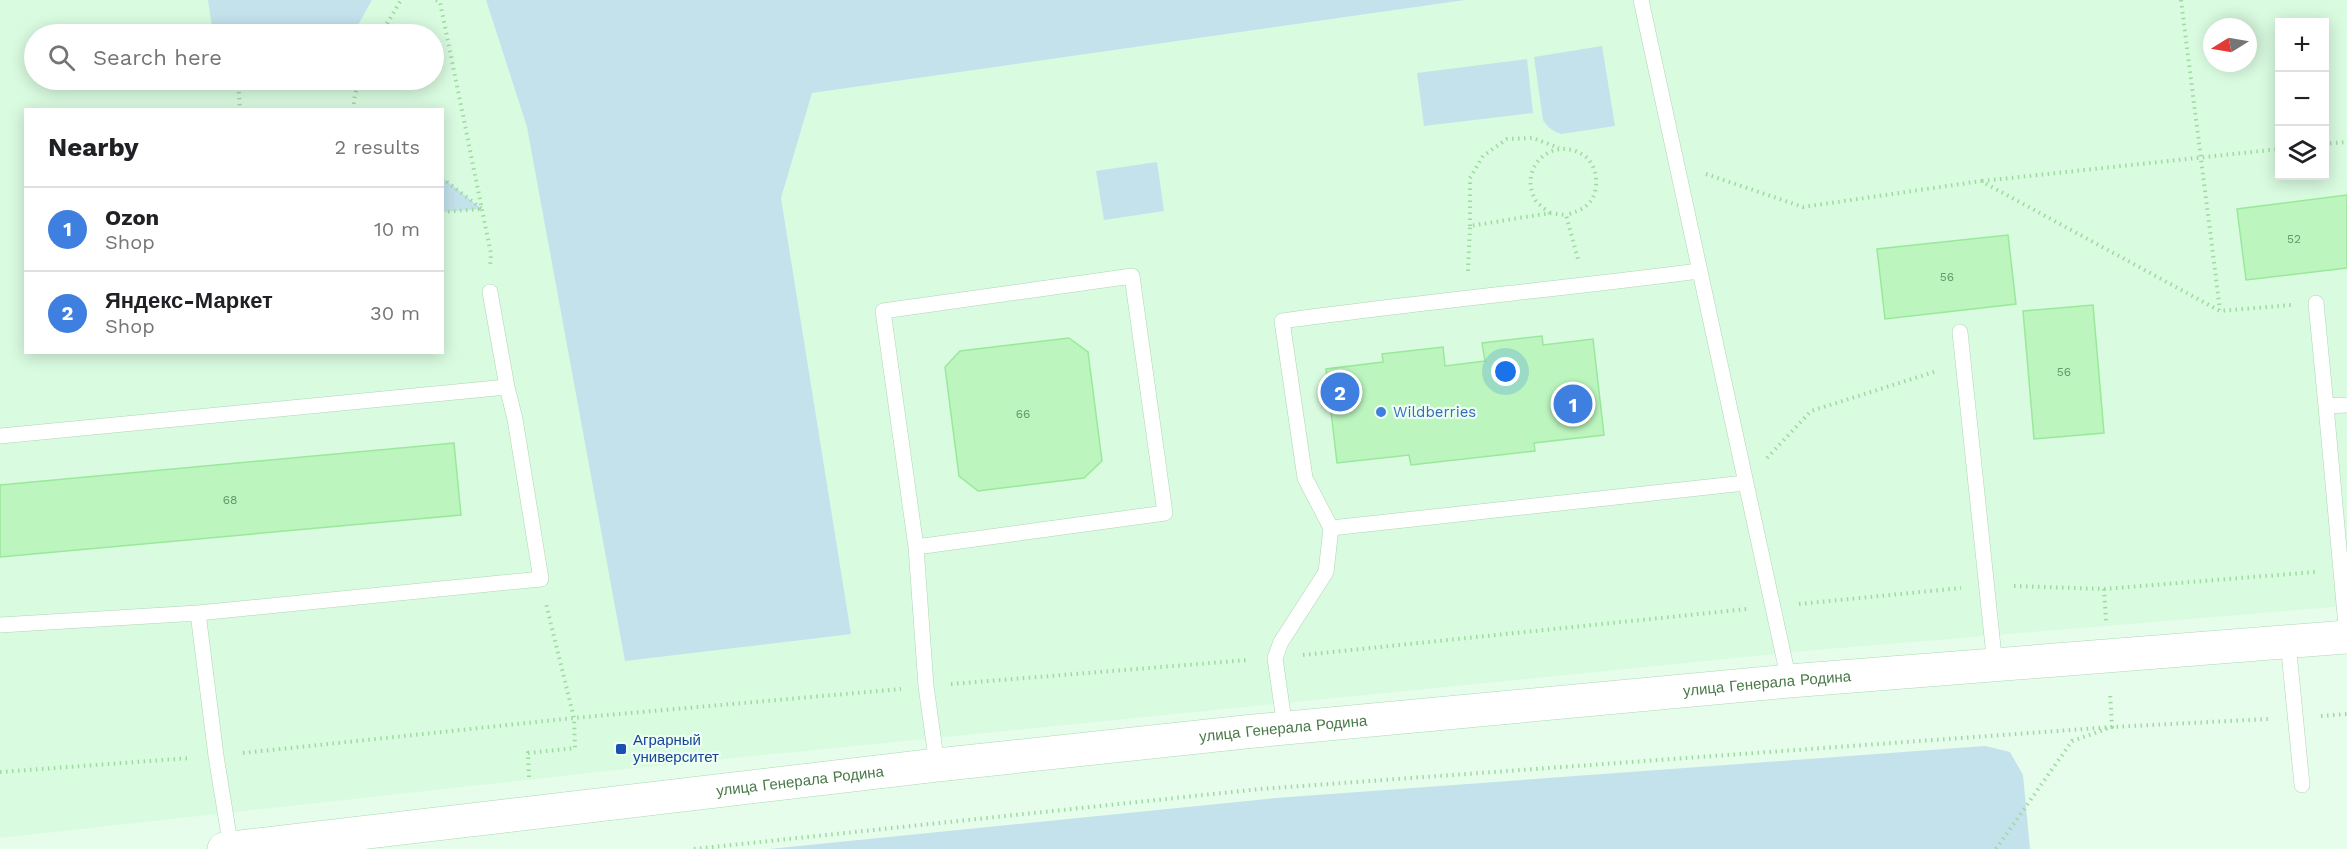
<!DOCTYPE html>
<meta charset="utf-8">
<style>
:root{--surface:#fff;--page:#f2f2f2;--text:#202124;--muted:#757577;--line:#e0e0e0;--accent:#0b8043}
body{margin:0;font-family:"Work Sans",sans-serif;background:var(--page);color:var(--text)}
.controls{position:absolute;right:18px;top:18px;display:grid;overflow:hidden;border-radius:0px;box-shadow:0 3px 15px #0003}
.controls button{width:54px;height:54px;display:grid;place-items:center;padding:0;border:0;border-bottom:2px solid var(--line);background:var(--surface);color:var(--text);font:30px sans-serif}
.compass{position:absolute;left:2203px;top:18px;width:54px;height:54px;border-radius:50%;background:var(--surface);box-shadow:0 3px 15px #0003;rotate:259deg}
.you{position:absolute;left:1506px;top:372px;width:21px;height:21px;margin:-15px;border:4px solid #fff;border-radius:50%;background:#1a73e8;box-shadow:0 0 0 9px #1a73e833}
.badge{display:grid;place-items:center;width:39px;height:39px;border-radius:50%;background:var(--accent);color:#fff;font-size:20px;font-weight:700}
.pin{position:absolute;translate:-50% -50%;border:3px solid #fff;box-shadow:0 2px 6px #0006}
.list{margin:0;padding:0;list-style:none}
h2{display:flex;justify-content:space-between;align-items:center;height:78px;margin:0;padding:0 24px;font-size:26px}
h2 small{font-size:20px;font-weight:400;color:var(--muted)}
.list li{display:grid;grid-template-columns:39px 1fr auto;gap:18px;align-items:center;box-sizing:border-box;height:84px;padding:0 24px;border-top:2px solid var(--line)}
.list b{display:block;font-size:22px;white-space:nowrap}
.list p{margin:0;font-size:20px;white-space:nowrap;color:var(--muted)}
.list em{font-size:20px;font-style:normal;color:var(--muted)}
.icon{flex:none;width:33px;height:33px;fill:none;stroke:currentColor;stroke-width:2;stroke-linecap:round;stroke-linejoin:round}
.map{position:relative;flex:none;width:2347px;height:849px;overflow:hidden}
.search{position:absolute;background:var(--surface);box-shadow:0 3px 15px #0003;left:24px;top:24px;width:420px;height:66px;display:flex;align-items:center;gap:15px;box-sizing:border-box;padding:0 21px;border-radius:33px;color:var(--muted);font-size:22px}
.panel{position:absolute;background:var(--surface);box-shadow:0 3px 15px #0003;left:24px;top:108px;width:420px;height:246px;border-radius:0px}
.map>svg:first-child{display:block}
.residential{fill:#d9fbe0;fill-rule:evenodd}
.green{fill:#c3e2ec}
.building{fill:#bcf5be;stroke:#9be89d;stroke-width:1.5}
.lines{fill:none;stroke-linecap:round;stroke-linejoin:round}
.lane-casing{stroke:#b0d5b4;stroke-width:16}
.secondary-casing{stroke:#add8b1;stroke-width:34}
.path{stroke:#9edaa0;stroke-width:4;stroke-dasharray:1.5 4.5;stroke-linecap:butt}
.lane{stroke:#fff;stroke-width:15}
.secondary{stroke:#fff;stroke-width:33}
.shop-dot{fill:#3f7fe0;stroke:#edfff2;stroke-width:2}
.transit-dot{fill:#1a4fb4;stroke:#edfff2;stroke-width:2}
.labels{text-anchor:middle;stroke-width:4.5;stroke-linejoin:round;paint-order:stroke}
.number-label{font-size:12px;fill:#669866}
.shop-label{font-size:15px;fill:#366cbe;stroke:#edfff2;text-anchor:start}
.street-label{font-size:15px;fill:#497949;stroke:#edfff2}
.transit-label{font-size:15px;fill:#164399;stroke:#edfff2;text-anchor:start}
</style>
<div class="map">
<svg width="2347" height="849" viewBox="0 0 2347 849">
<rect width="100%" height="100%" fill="#e6fdec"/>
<!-- residential -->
<path class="residential" d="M0,0H486L527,127L850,633L781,198L812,93L1465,0H2347V606L1816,650L645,767L0,838ZM2280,22H2324V176H2280ZM2212,27H2248V63H2212ZM34,34H434V80H34ZM26,110H442V352H26Z"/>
<!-- green -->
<path class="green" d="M208,0H372L353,34H213Z
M486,0H1465L812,93L781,198L851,634L625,661L527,127Z
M1602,46L1615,126L1561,134C1553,131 1548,128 1543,120L1534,57Z
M1527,59L1533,113L1424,126L1417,73Z
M1157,162L1164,211L1104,220L1096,171Z
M442,178H443L482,209L443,212Z
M1985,746L2010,752L2023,775L2030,849H769L1276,798Z"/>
<!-- building -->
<path class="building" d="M2347,195V268L2246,280L2237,209Z
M2008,235L2016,304L1885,319L1877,249Z
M2093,305L2104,433L2034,439L2023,311Z
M1542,336L1543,345L1593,339L1604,435L1534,443L1535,451L1411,465L1409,455L1337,463L1326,369L1383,362L1382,354L1443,347L1445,366L1485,361L1482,343Z
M1069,338L1088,352L1102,461L1084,478L978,491L959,476L945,367L960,351Z
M454,443L461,515L0,557V485Z"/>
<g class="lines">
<!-- lane casing -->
<g class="lane-casing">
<path id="lane" d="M1641,0L1789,681
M1699,271C1560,289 1420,302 1282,321L1305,478L1331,528L1745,483
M2316,303L2326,406
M1960,332L1995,666
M0,436L507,387
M916,547L1165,513L1132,276L883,311L916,547L926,686L937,765
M0,625L198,613
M2347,637L2326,406L2347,405
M2288,642L2302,785
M1285,728L1275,658L1281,642L1326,572L1331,528
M231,848L216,756L198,613L541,579L515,419L507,387L490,292"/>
</g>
<!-- secondary casing -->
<g class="secondary-casing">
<g id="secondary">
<path id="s1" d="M224,849L937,765L1254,731L1789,681L2347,637"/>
</g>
</g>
<!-- path -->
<path class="path" d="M436,0L440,2L491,254L490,267
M2181,0L2220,310
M381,34L401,0
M238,80L240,110
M353,110L355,95L359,80
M2324,144L2347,142
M1706,174L1803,207L1981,181L2220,311L2291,305
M442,178L482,209
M1982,181L2280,149
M442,212L481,209
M1550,213C1545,209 1539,205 1536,201C1516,167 1555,133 1586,157C1594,164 1597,176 1596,186C1594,205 1582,210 1566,215
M1470,226V178L1483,156L1507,139L1533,138L1559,148
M1468,271L1470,226L1550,213L1566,215L1578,259
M1767,458L1811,411L1937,371
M2014,586L2104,589L2315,572
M2104,589L2106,621
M1799,604L1961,588
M1303,655L1747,609
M951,684L1248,660
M2321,716L2347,714
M243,753L574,718L901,689
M0,772L191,758
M529,777L528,753L575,748L574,718L546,604
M694,849L1260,789L2112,727L2268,719
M1996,849L2072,741L2112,727L2110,692"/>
<!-- lane -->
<use href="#lane" class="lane"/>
<!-- secondary -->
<use href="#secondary" class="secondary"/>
</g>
<!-- markers -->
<circle class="shop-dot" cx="1381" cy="412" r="6"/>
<rect class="transit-dot" x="615" y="743" width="12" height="12" rx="3"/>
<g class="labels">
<!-- number labels -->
<g class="number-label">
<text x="2294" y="243">52</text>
<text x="1947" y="281">56</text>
<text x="2064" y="376">56</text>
<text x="1023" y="418">66</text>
<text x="230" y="504">68</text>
</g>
<!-- shop labels -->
<g class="shop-label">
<text x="1393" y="417">Wildberries</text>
</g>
<!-- street labels -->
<g class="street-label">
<text dy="5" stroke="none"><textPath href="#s1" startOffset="1552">улица Генерала Родина</textPath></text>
<text dy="5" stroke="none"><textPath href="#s1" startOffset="1066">улица Генерала Родина</textPath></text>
<text dy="5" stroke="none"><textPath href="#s1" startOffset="580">улица Генерала Родина</textPath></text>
</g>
<!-- transit labels -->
<g class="transit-label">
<text x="633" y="745">Аграрный<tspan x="633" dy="17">университет</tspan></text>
</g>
</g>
</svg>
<div class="controls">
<button>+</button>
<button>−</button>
<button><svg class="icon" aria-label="layers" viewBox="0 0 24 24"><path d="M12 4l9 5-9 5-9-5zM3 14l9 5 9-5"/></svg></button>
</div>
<svg class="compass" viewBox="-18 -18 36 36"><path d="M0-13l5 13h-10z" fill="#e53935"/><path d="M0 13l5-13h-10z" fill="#757577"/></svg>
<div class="you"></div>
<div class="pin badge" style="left:1573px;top:404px;background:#3f7fe0">1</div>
<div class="pin badge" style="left:1340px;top:392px;background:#3f7fe0">2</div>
<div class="search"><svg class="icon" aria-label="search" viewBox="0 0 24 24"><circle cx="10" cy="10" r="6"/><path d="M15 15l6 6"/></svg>Search here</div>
<section class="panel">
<h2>Nearby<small>2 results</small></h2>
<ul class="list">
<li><span class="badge" style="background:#3f7fe0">1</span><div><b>Ozon</b><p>Shop</p></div><em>10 m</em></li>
<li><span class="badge" style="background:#3f7fe0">2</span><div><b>Яндекс-Маркет</b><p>Shop</p></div><em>30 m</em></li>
</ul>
</section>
</div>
